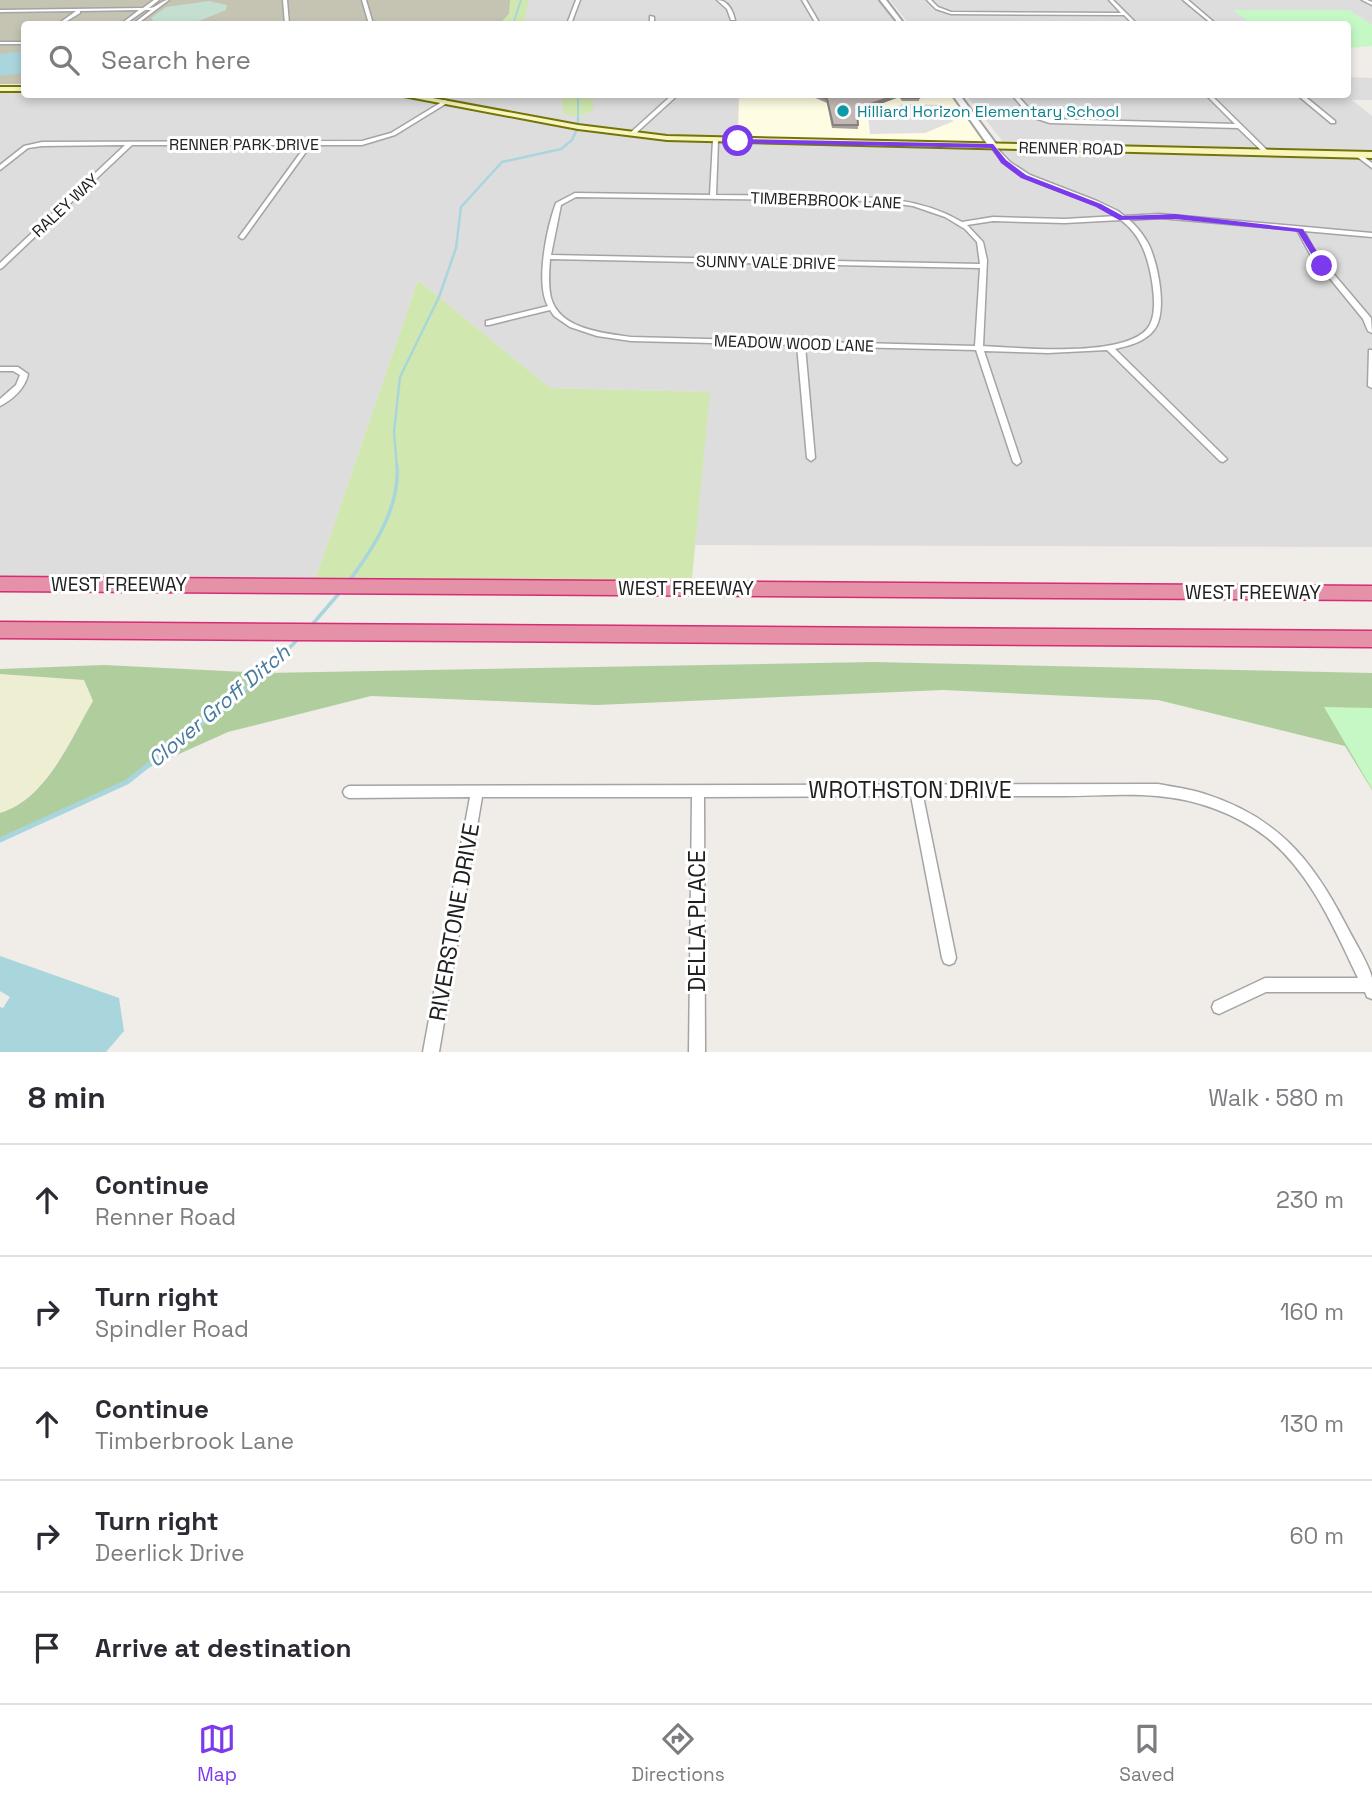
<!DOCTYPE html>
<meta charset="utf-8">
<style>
:root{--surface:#fff;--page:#f2f2f3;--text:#2b2b33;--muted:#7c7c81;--line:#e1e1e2;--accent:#7c3aed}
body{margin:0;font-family:"Space Grotesk",sans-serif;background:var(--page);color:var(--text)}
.stop{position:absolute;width:21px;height:21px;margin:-16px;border:5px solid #7c3aed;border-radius:50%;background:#fff}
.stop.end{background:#7c3aed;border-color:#fff;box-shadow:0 2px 7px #0008}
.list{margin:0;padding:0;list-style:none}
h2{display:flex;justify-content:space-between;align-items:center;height:91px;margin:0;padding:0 28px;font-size:30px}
h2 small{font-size:23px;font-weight:400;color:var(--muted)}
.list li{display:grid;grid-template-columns:46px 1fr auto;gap:21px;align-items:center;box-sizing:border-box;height:112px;padding:0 28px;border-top:2px solid var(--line)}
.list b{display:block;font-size:26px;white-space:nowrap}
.list p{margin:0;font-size:23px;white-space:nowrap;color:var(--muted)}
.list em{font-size:23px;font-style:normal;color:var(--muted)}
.icon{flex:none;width:38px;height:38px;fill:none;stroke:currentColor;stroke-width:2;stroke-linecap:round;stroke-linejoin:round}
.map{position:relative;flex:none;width:1372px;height:1052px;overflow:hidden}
.search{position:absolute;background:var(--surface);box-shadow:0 4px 10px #0003;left:21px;right:21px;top:21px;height:77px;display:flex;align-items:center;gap:18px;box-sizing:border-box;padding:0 24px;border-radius:7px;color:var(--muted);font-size:26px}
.sheet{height:651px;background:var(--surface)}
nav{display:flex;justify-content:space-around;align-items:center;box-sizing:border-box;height:98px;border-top:2px solid var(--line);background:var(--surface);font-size:19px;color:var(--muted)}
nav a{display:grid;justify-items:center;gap:4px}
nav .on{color:var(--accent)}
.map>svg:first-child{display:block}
.residential{fill:#dedddd}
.education{fill:#fefce2}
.construction{fill:#c5c3b2}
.farmland{fill:#eeeed3}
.grass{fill:#d0e8af}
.forest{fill:#b0ce9d}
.wetland{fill:#c4ded0}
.park{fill:#c6f8c6}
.parking{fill:#e0e0e0}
.water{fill:#a9d5dc}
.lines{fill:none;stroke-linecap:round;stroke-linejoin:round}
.stream-far3{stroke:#a9d5dc;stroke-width:2}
.stream-far2{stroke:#a9d5dc;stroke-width:2.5}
.stream-far1{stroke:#a9d5dc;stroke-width:3.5}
.stream{stroke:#a9d5dc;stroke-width:5}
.minor-casing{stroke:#a4a4a4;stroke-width:3}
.tertiary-casing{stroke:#a4a4a4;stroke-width:4}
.secondary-casing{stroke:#737508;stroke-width:4}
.motorway-casing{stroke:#d62c75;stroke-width:3}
.minor{fill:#fff;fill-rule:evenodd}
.tertiary{fill:#fff;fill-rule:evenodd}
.secondary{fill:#f8f6bd;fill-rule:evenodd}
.motorway{fill:#e591a8;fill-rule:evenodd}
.wall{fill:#a69e9a}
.shaded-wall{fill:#87817d}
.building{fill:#c1b8b3;stroke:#87817d;stroke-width:2}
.route{fill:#7c3aed}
.culture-dot{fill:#0f9aa8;stroke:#fff;stroke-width:2.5}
.labels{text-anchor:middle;stroke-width:6;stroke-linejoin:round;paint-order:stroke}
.far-culture-label{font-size:16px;fill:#0d838f;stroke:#fff;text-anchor:start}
.far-street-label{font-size:16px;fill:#202020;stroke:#fff}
.street-label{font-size:19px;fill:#202020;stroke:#fff}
.water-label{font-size:21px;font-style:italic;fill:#487a9d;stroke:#fff}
.near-street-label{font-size:23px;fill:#202020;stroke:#fff}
</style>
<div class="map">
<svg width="1372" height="1052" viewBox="0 0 1372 1052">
<rect width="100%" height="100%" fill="#f0ece7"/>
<!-- residential -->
<path class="residential" d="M514,0H883L902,24H506Z
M890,0H1372V25L1349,10H1234L1252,24H909Z
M1348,77L1372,78V100H1352L1372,116V150L1004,143L966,95L1348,94Z
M0,89H24V94H743L739,98L738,141L1372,155V547L695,545L709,392L550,388L418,280L313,586L0,582Z"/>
<!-- education -->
<path class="education" d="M955,94L993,146L738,141L739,98L743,95Z"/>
<!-- construction -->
<path class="construction" d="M0,0H514L509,14L500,24H24V84H0Z"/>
<!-- farmland -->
<path class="farmland" d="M0,674L85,680L93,701L47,780L12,809L0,813Z"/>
<!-- grass -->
<path class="grass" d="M510,0H529L523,24H500L509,14Z
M562,95H585L593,100V111L578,116L563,114Z
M418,280L550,388L710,392L691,588L313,586Z"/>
<!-- forest -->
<path class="forest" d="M874,662L1372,673V790L1345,746L1158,700L943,690L597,705L371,696L228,732L148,768L127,782L0,840V813C47,799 70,740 93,701L84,680L0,674V669L104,665L265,673Z"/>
<!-- wetland -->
<path class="wetland" d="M209,1L227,5L226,10L199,21L200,24H155L151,18L166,7Z"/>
<!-- park -->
<path class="park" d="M1233,10H1349L1372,25V46L1348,48V24H1252Z
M1324,707L1372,708V789Z"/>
<!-- parking -->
<path class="parking" d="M904,104L944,105L952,115L950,119L954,121L925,133L870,134L868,115Z"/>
<!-- water -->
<path class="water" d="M24,51V73L0,76V54Z
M0,956L119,998L124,1031L106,1052H0V1007L3,1008L10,997L0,991Z"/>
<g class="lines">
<!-- stream-far3 -->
<path class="stream-far3" d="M513,24L521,0
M578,94V118"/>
<!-- stream-far2 -->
<path class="stream-far2" d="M397,468L394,432L400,377L439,297L456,248L461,207L502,162L561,149L572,140L578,127V117"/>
<!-- stream-far1 -->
<path class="stream-far1" d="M349,581C373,549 400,508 397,466
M310,627L342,590
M202,723L265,673L300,637"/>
<!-- stream -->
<path class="stream" d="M0,840L127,782L204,721"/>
<!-- minor casing -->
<g class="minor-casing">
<path id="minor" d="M154,0H159L149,8C157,8 161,0 169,0L137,24H133L151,10H145L125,24H121L139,10L80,11V13L62,24H58L76,11L0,12V10L143,8Z
M283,0H287L289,24H285Z
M362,0H366L373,24H369Z
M576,0H580L571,24H567Z
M717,0C728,0 733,11 735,20H731L727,9Z
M802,0H806L820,24H816Z
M927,0H931L938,7L951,12L1121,13L1109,0H1113L1137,24H1133L1124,15L951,14L936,9Z
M1183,0H1188L1216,24H1212Z
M1362,0H1367L1372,2V5Z
M650,16L654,17V24H650Z
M0,42H24V44H0Z
M673,94H679L634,135H630V133Z
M1011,94H1016L1035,115L1050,119L1235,124L1205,94H1210L1270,153L1265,154L1238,128L1050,123L1031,117Z
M1296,94H1302L1335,121V123H1331Z
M445,100L448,102L447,103L395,135L362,145H311L244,238L242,239L239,237L306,145H132L2,268L0,269V263L125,145L42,146L28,148L0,170V165L24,146L42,142L362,141L391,133Z
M713,140L718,141L716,195C751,195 785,196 819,196C869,197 918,196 962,222L993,217L1065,219L1117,216C1084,193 1040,191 1008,166C1001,161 996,153 990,146L993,144L1010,162L1030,175L1097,201L1118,211L1124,216L1160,214L1372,233V237L1304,231L1315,252L1371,318L1372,333L1368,331L1363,319L1310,254L1297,230L1160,218L1129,220C1137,226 1144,236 1149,245C1158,265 1168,312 1154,330C1145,342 1128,346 1115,349L1227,459L1223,462L1220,461L1107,350L1048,353L984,351L1021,462L1017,465L1013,462L976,350L805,346L815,458L811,461L807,458L797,345L631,341L597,336L570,327L554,316L550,310L489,325H486V321L548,306C535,283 547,227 556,203L575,193L710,195ZM576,197L876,201L913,206L945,217L965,229L977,242L980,264L551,255L561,205ZM1121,220C1141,235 1148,257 1152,281C1154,295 1157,317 1147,329C1122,358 1020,348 983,346L987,260L983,242L967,225L993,221L1065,223ZM550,259L980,268L975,346L631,337C604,333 560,330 551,298C548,285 549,272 550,259Z
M1356,154H1360L1372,163V168L1356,156Z
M1369,350H1372V388L1368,386Z
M0,367H18L28,374C25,389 13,399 0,406V399L16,385L20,375L13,371H0Z
M1158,784C1174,787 1190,789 1205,794C1277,817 1312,859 1346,925C1352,937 1370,966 1372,978C1372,984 1372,992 1372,999L1367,997L1365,992H1266L1219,1014L1214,1012L1212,1007L1214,1002L1265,978H1358C1334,928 1310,871 1265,836C1235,813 1195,799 1157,796C1126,793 1093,796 1062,796C1015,796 969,796 923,796L956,958L954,963L949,965L944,963L942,958L911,796L704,797L705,1052H689L692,797H482L439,1052H423L470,797L349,798L345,796L343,792L345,788L349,786Z"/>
</g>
<!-- tertiary casing -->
<g class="tertiary-casing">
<path id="tertiary" d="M880,0H886L904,24H899Z
M952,94H959L996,144V148H990Z"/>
</g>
<!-- secondary casing -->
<g class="secondary-casing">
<path id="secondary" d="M0,87H24V91H0Z
M393,94H411L578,125L667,136L1372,152V158L667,140L578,129Z"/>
</g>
<!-- motorway casing -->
<g class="motorway-casing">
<path id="motorway" d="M0,577L1372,586V600L0,591Z
M0,622L1372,631V647L0,638Z"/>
</g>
<!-- minor -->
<use href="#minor" class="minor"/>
<!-- tertiary -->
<use href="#tertiary" class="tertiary"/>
<!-- secondary -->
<use href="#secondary" class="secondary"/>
<!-- motorway -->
<use href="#motorway" class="motorway"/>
</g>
<!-- wall -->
<path class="wall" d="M806,94H918L919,98V101H902L899,97L857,112L858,129L832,128L827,103Z"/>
<!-- shaded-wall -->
<path class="shaded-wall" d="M899,94V97L857,113V109Z"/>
<!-- building -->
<path class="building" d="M814,94H899L857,109L858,125H833L827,99Z
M900,94H918L919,98H902Z"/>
<!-- route -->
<path class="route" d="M738,139L993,144L1006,160L1026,175L1101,204L1123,216L1175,214L1303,229L1326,266L1319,267L1298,232L1175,219L1119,220L1096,207L1021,178L1001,163L991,148L735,143Z"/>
<!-- markers -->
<circle class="culture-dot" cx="843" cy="111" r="7"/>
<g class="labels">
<!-- far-culture labels -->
<g class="far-culture-label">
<text x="857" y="117">Hilliard Horizon Elementary School</text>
</g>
<!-- far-street labels -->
<g class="far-street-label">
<text x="244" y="150">RENNER PARK DRIVE</text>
<text transform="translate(1071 148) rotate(1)" y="6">RENNER ROAD</text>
<text transform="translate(826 200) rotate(2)" y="6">TIMBERBROOK LANE</text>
<text transform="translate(65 205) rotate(-43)" y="6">RALEY WAY</text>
<text transform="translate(766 262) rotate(1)" y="6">SUNNY VALE DRIVE</text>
<text transform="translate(794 343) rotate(2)" y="6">MEADOW WOOD LANE</text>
</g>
<!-- street labels -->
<g class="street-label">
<text x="119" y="591">WEST FREEWAY</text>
<text x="686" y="595">WEST FREEWAY</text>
<text x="1253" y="599">WEST FREEWAY</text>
</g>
<!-- water labels -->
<g class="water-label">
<text transform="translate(219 706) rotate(-40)" y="7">Clover Groff Ditch</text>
</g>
<!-- near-street labels -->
<g class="near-street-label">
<text x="910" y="798">WROTHSTON DRIVE</text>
<text transform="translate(697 921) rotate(-90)" y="8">DELLA PLACE</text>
<text transform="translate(454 922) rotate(-80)" y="8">RIVERSTONE DRIVE</text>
</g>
</g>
</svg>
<div class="stop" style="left:738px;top:141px"></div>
<div class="stop end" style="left:1322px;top:266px"></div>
<div class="search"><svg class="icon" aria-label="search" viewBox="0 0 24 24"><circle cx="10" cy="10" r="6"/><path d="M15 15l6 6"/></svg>Search here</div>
</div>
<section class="sheet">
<h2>8 min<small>Walk · 580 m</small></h2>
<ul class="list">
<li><svg class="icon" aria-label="ahead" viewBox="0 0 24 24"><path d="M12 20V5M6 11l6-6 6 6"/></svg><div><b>Continue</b><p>Renner Road</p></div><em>230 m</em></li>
<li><svg class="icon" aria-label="right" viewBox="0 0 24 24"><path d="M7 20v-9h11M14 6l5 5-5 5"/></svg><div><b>Turn right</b><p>Spindler Road</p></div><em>160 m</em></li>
<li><svg class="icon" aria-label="ahead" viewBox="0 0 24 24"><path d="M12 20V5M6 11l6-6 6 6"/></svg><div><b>Continue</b><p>Timberbrook Lane</p></div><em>130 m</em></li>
<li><svg class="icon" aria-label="right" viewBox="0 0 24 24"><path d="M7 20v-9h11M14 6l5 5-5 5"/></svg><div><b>Turn right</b><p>Deerlick Drive</p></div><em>60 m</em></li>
<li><svg class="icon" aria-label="arrive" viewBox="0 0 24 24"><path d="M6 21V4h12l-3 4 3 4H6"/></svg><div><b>Arrive at destination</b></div></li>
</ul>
</section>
<nav>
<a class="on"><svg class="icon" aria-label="map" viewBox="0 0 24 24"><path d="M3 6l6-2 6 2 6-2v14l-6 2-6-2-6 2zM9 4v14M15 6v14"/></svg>Map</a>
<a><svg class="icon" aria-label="directions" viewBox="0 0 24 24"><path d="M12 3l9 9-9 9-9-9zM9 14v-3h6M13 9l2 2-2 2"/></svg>Directions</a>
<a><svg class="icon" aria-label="saved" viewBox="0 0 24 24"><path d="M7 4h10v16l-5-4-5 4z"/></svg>Saved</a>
</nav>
